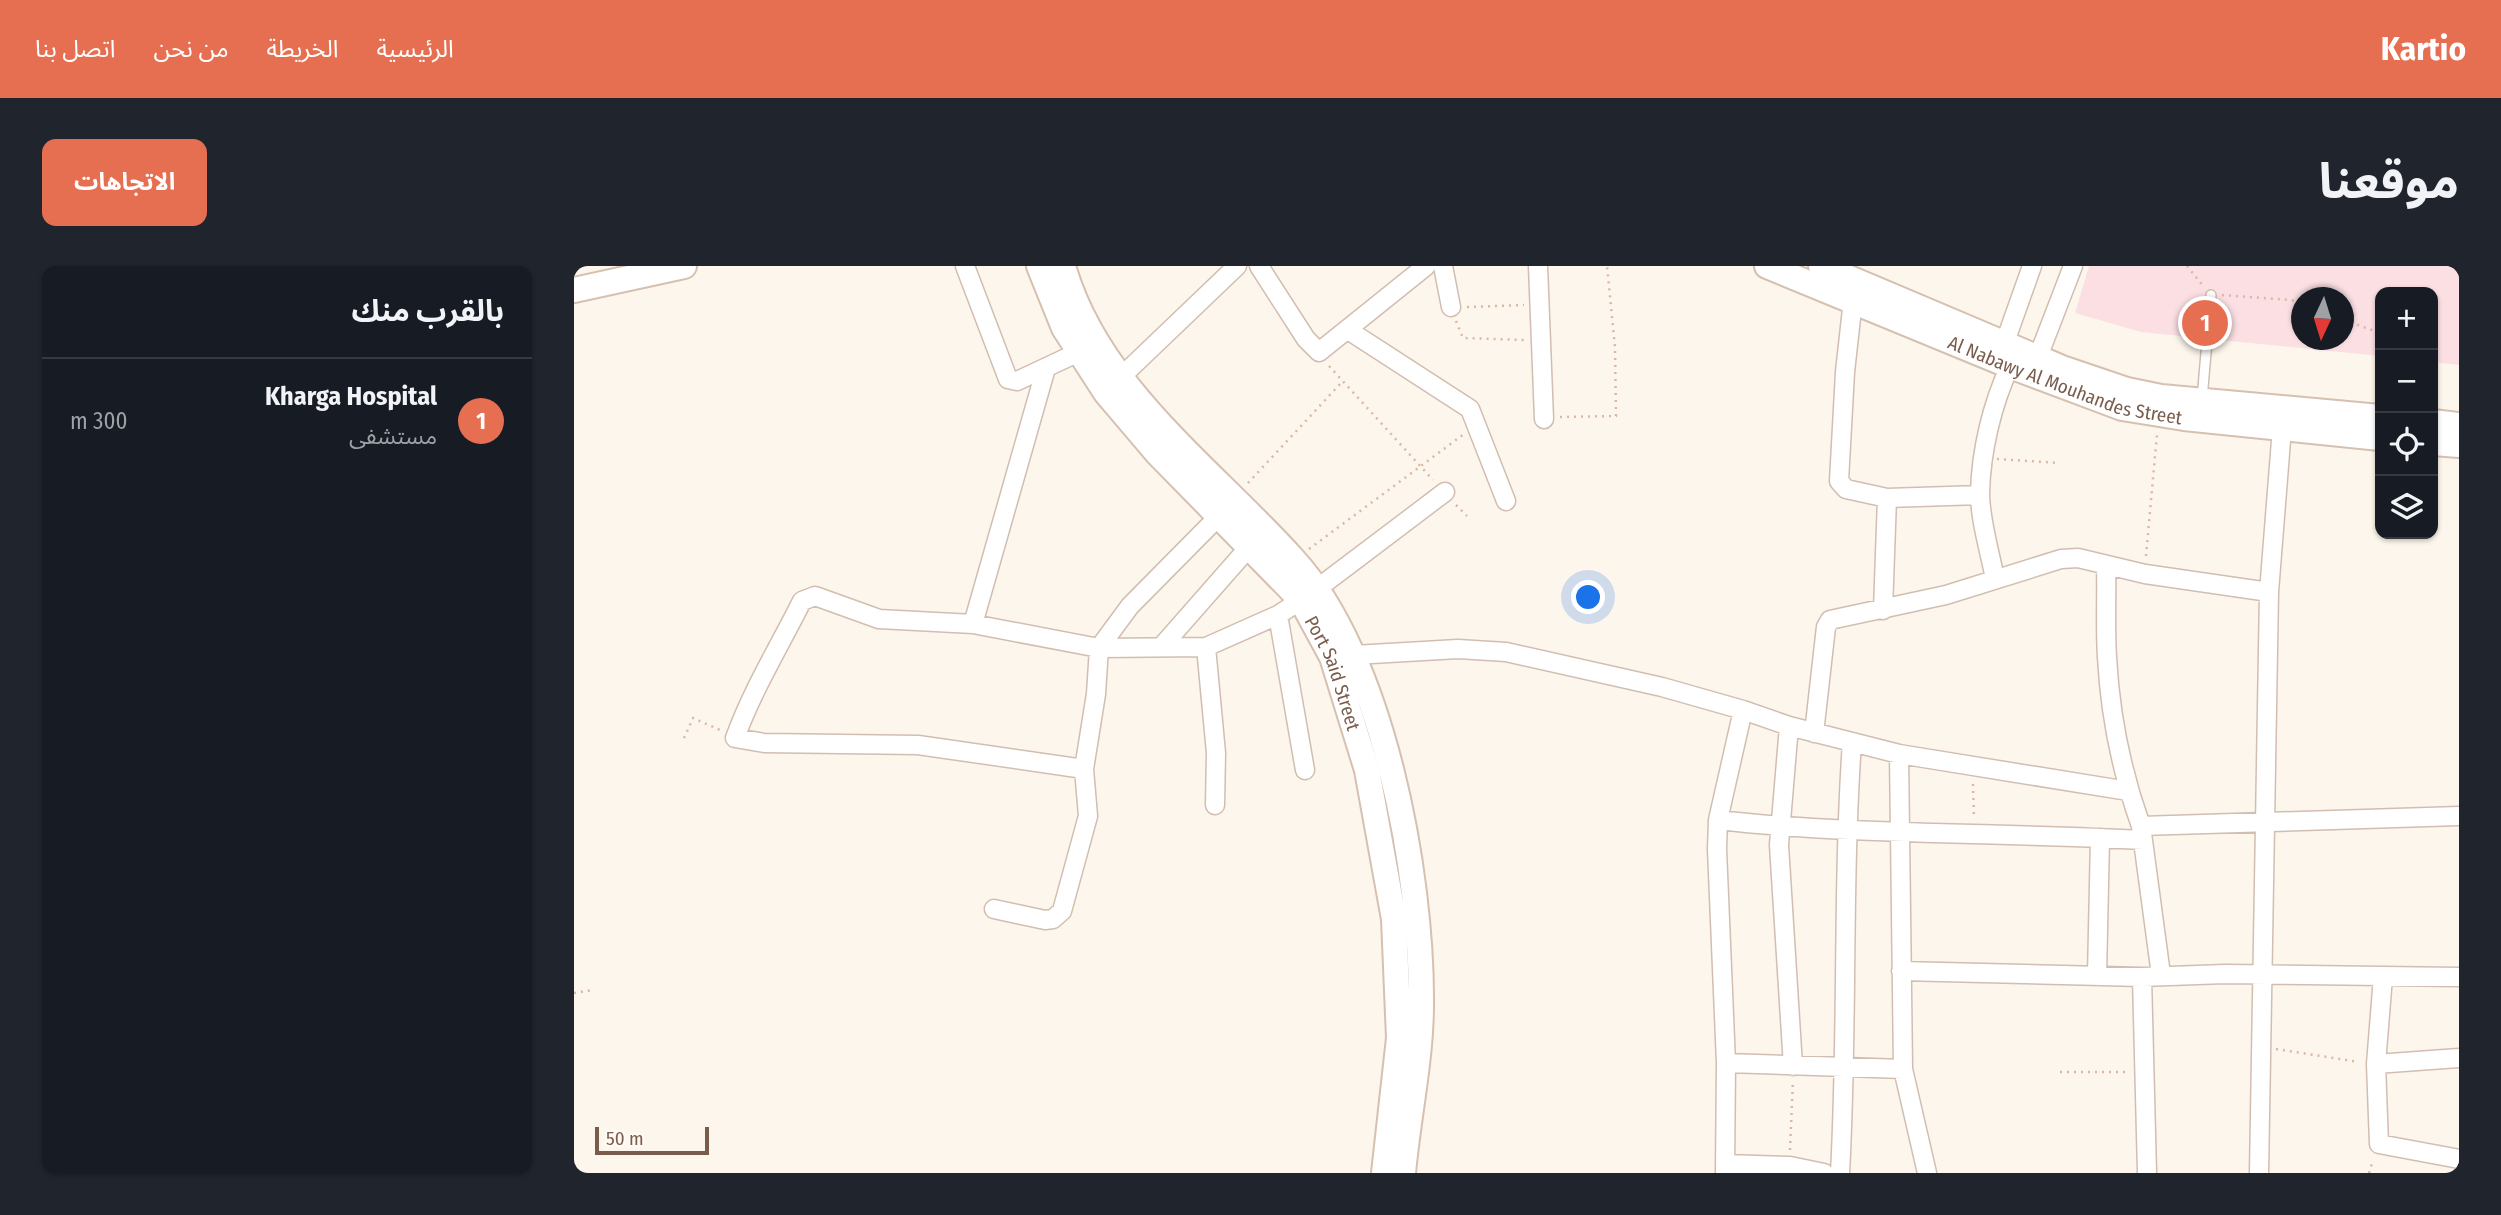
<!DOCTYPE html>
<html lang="ar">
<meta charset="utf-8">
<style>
:root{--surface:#171b24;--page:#20242c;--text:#f1f3f6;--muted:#9ea1a6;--line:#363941;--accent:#e76f51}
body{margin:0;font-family:"Fira Sans Condensed","Noto Sans Arabic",sans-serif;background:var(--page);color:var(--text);direction:rtl}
.controls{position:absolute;right:21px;top:21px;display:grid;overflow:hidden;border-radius:14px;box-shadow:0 2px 5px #0004}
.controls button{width:63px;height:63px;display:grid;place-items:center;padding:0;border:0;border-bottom:2px solid var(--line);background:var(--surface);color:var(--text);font:35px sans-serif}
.compass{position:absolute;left:1717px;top:21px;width:63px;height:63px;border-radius:50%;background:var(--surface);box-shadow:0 2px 5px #0004;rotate:184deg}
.scale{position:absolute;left:21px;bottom:18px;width:114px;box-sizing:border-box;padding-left:7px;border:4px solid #7a5c4d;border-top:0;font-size:19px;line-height:24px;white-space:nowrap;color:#7a5c4d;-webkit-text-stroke:5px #fffaf3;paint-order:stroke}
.you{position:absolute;left:1015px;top:332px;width:24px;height:24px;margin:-18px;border:5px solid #fff;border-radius:50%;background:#1a73e8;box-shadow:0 0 0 10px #1a73e833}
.badge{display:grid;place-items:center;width:46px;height:46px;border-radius:50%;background:var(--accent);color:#fff;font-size:23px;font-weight:700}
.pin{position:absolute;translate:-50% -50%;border:4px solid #fff;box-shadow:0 2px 7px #0006}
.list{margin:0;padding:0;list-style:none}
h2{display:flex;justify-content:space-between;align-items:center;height:91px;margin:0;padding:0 28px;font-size:30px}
h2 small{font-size:23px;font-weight:400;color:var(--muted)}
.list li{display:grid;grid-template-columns:46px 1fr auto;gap:21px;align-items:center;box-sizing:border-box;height:126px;padding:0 28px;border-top:2px solid var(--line)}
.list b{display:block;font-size:26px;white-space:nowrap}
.list p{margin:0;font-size:23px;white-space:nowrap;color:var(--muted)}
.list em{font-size:23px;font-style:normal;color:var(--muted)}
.icon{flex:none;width:38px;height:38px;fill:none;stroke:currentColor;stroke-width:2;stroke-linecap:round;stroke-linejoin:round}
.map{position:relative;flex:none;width:1885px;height:907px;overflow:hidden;direction:ltr;border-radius:14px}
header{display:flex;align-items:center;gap:42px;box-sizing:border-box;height:98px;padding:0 35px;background:var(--accent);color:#fff}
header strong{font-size:33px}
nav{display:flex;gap:38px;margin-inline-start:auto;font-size:24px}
.intro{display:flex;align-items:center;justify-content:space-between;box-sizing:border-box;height:168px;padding:0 42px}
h1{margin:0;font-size:49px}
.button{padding:18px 32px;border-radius:14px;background:var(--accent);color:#fff;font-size:24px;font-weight:700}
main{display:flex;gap:42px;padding:0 42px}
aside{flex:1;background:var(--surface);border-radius:14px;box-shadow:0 2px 5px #0004}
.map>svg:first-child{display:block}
.medical{fill:#fbdfe3;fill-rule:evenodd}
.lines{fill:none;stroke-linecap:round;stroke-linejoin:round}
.lane-casing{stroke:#d1beb0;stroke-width:12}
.street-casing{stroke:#d1beb0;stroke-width:21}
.secondary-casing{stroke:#d6c0b0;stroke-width:28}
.path{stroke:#d9b8a5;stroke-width:2.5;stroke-dasharray:2 5;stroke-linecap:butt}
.lane{stroke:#fff;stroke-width:9}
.street{stroke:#fff;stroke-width:18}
.secondary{stroke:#fff;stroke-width:24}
.labels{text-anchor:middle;stroke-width:5;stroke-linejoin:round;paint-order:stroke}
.street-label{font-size:19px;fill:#7a5c4d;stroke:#fffaf3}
</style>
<header>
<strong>Kartio</strong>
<nav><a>الرئيسية</a><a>الخريطة</a><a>من نحن</a><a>اتصل بنا</a></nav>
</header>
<div class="intro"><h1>موقعنا</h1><a class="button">الاتجاهات</a></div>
<main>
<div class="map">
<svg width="1885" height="907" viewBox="0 0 1885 907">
<rect width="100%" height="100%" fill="#fdf6ec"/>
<!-- medical -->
<path class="medical" d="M1515,0H1885V99L1859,96V26H1806V90L1567,66L1501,47ZM1728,32H1770V74H1728Z"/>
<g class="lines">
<!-- lane casing -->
<g class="lane-casing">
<path id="lane" d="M1628,133L1637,29"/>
</g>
<!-- street casing -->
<g class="street-casing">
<path id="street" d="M391,0L434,113L443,115L505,86
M685,0L732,73L745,86L852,0
M869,0L877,41
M964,0L970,153
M1279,34L1271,106L1265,215L1272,223L1313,232
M774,64L896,143L932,235
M1431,76L1458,0
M1464,91L1499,0
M548,110L663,0
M1532,299C1533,329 1531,360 1533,391C1536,448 1548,507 1567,560
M1421,313C1416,286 1406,255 1406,227C1407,185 1418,138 1436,100
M744,322L871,226
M1309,344L1313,232L1406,229
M704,349L731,504
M399,358L472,102
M589,379L676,280
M632,381L642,487L641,539
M780,389L884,383L932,386L1088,421L1169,444L1215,460L1325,488L1554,525
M1215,460L1205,579L1219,800
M1240,467L1252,361L1256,354L1372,329L1487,293L1504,292L1571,308L1695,326
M1325,488L1329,803L1353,907
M510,503L344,479L190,477L161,472C179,423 205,381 228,335L241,330L305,353L399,358L525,382L632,381L704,349L727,334
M1144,554C1286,570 1428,566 1569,574
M420,643L471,654L479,653L488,645L514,550L510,503L522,428L525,382L556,340L645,250
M1327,705L1568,711
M1587,709L1567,560L1885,550
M1523,710L1526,572
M1809,711L1802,798L1805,878L1885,893
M1152,797L1329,803
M1802,798L1885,792
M1151,898L1216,900L1250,907
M1151,907L1152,797L1143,583L1144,554L1169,444
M1266,907C1274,763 1268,619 1278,476
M1573,907L1568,711L1651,708L1885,711
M1685,907L1695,326L1708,162"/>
</g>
<!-- secondary casing -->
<g class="secondary-casing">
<g id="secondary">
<path id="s1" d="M465,0L490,62L532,127L583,187L727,334L758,391L793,504L820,653L825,772L810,907"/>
<path d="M489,0C523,121 638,203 719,293C809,391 848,608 847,738C847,794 834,851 829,907"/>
<path id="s2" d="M1193,0L1436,100L1548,142L1610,152L1806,172"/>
<path d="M1247,0L1488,102L1553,124L1587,131L1806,151"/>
<path d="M0,24L110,0"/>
<path d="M1859,156L1885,159"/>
<path d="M1859,177L1885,179"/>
</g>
</g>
<!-- path -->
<path class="path" d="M1613,0L1630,21
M1648,29L1717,34L1728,38
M893,41L950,39
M1770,54L1806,67
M882,55L889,72L951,74
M755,100L859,214
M986,151L1042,150L1041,81L1033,0
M1423,193L1486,197
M674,217L767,117
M882,239L893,250
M735,283L890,168
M1572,290L1583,168
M110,472L119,452L146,464
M1399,518L1400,553
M0,727L19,724
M1702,783L1785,796
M1486,806H1554
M1216,884L1219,814
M1795,907L1799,894"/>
<!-- lane -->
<use href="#lane" class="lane"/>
<!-- street -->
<use href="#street" class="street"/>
<!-- secondary -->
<use href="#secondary" class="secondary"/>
</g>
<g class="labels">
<!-- street labels -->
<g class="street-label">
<text dy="7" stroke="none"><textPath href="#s2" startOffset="320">Al Nabawy Al Mouhandes Street</textPath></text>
<text dy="7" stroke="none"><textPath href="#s1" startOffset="509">Port Said Street</textPath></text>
</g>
</g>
</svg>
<div class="controls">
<button>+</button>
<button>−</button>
<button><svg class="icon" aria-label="locate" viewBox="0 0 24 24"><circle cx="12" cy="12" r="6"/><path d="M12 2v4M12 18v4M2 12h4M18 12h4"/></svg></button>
<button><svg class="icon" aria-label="layers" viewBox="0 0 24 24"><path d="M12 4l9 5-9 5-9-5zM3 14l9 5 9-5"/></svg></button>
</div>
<svg class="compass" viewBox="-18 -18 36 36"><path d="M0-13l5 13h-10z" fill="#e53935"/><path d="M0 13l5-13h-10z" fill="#9ea1a6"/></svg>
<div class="scale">50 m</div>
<div class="you"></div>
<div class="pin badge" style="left:1631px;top:57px">1</div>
</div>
<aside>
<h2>بالقرب منك<small></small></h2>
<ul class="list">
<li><span class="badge">1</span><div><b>Kharga Hospital</b><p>مستشفى</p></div><em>300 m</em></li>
</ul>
</aside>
</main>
